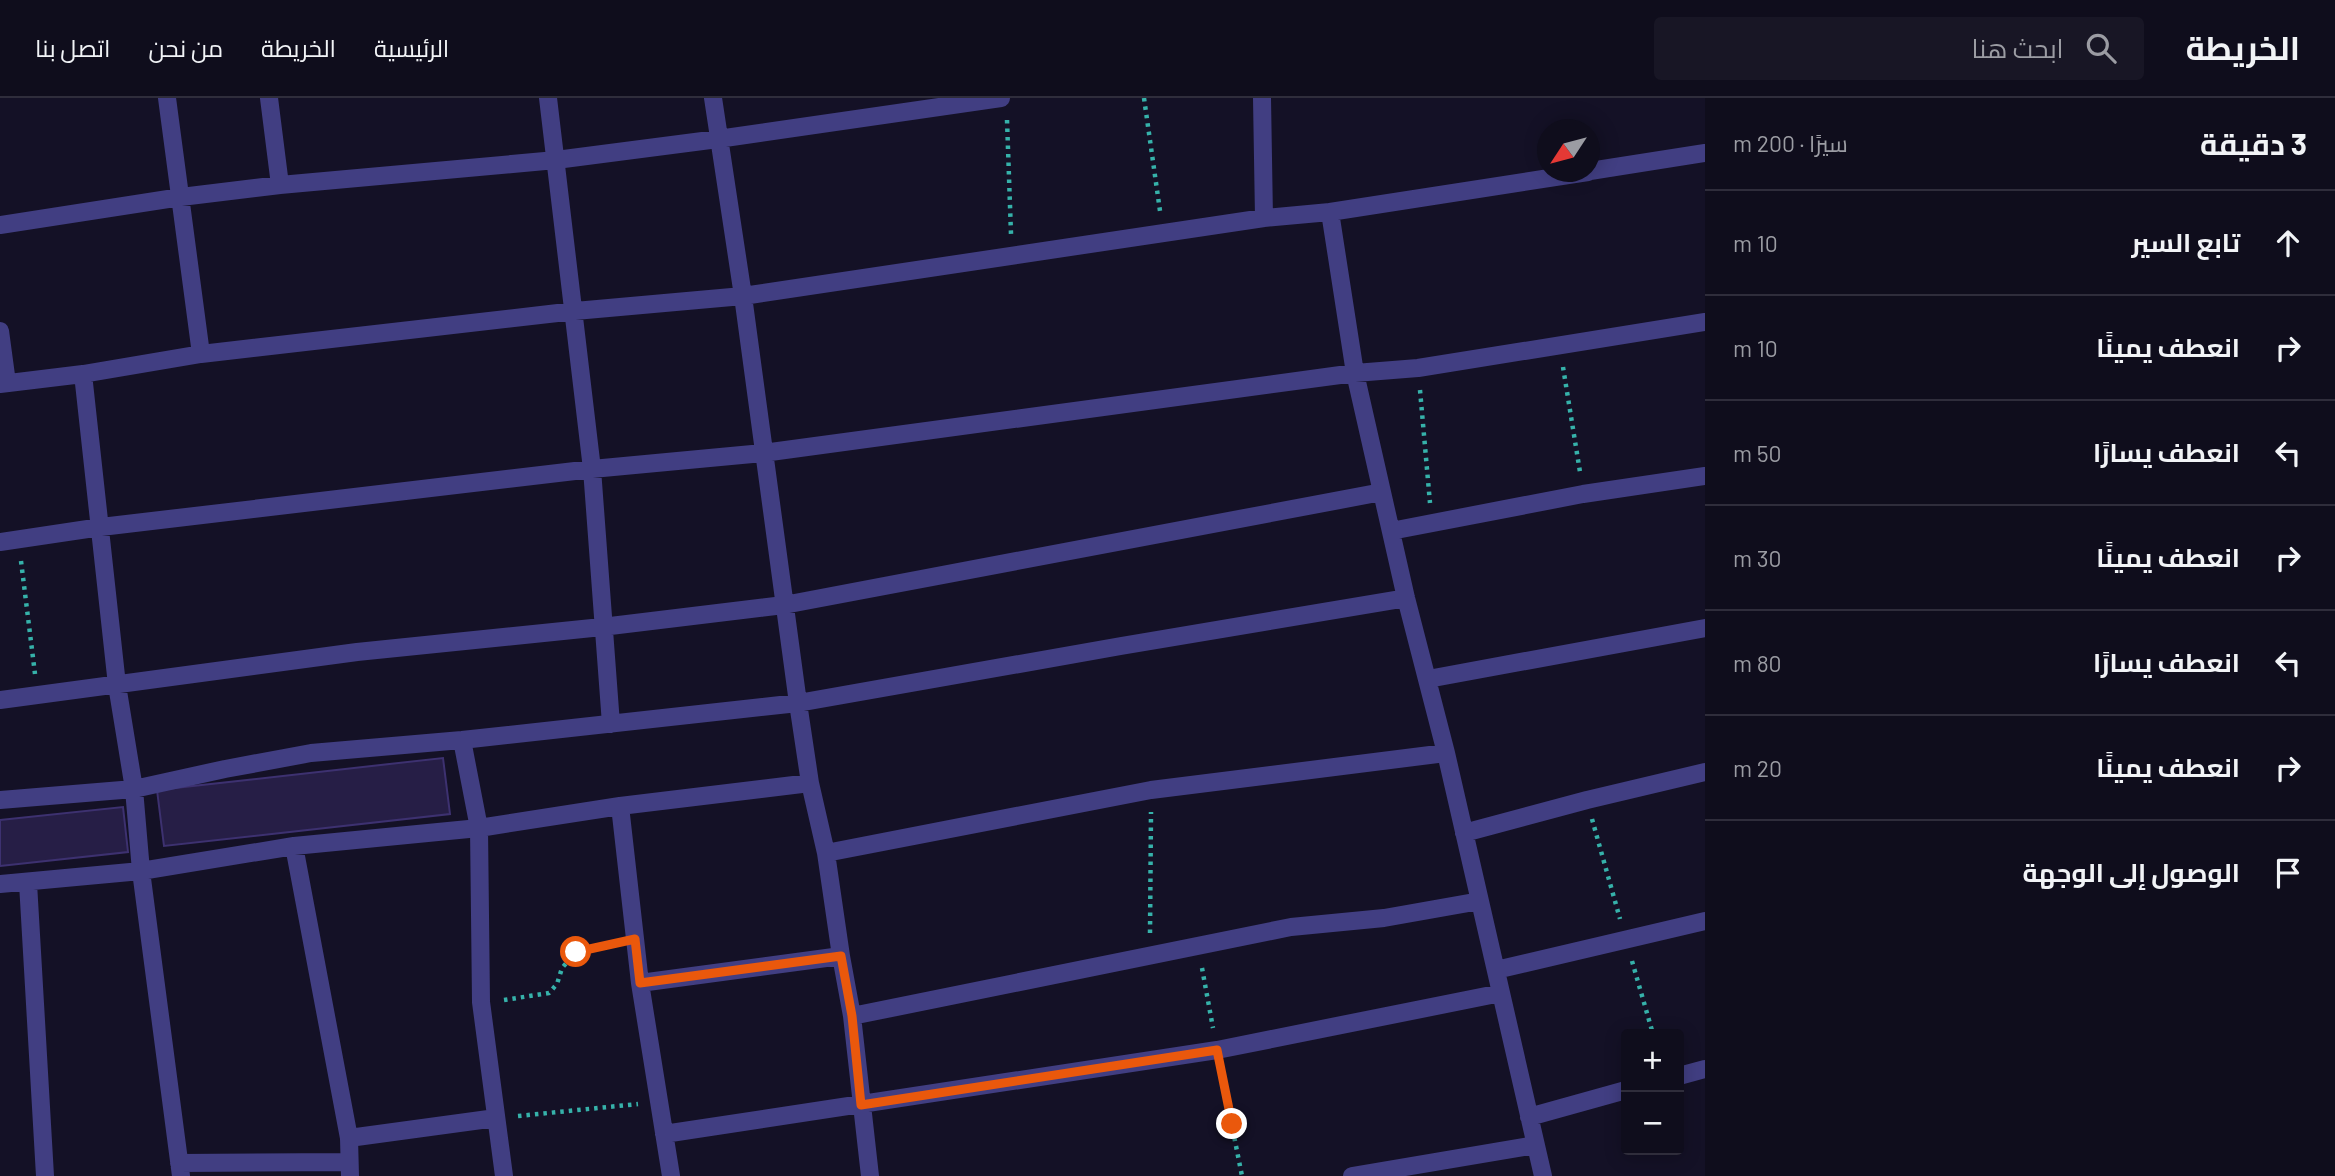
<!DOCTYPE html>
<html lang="ar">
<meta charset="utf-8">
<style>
:root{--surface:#0f0d1c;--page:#181625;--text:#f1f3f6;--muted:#9b9ca3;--line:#2f2d3b}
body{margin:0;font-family:Barlow,Cairo,sans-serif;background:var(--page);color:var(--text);direction:rtl}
.controls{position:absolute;right:21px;bottom:21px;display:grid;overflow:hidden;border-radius:7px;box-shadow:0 4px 18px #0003}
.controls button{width:63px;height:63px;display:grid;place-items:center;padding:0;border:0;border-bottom:2px solid var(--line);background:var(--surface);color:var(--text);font:35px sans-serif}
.compass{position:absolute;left:1537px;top:21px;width:63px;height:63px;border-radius:50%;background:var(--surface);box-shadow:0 4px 18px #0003;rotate:234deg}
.stop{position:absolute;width:21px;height:21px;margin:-16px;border:5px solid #ea580c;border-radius:50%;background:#fff}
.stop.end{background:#ea580c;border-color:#fff;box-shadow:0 2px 7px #0008}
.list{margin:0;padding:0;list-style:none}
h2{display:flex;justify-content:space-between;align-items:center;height:91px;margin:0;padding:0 28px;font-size:30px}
h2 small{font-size:23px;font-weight:400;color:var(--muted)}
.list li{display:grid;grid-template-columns:46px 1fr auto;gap:21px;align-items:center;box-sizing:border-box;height:105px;padding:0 28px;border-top:2px solid var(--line)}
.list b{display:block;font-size:26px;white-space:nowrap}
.list em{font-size:23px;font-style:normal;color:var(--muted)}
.icon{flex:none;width:38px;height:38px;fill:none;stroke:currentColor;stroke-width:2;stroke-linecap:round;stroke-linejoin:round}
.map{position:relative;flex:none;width:1705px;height:1078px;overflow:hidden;direction:ltr}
header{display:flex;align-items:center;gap:42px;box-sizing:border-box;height:98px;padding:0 35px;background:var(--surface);border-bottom:2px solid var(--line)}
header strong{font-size:33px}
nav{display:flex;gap:38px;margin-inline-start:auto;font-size:24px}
.search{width:490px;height:63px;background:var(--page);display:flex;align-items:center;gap:18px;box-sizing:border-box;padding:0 24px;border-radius:7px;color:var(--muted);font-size:26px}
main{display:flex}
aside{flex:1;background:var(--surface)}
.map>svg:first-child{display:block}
.building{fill:#261e46;stroke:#3d3170;stroke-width:2}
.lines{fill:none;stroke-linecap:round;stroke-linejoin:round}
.path{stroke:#36b2aa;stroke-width:4.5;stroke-dasharray:3.5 5;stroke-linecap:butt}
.minor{stroke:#413e82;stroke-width:18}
.route{stroke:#ea580c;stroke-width:9}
</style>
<header>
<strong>الخريطة</strong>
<div class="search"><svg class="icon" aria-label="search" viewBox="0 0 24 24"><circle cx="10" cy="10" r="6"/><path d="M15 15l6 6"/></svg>ابحث هنا</div>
<nav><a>الرئيسية</a><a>الخريطة</a><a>من نحن</a><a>اتصل بنا</a></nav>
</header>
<main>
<aside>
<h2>3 دقيقة<small>سيرًا · 200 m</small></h2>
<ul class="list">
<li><svg class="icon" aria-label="ahead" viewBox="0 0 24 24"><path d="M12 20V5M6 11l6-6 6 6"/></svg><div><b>تابع السير</b></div><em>10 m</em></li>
<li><svg class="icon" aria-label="right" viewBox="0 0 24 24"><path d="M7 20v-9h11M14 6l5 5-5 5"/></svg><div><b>انعطف يمينًا</b></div><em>10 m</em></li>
<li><svg class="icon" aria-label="left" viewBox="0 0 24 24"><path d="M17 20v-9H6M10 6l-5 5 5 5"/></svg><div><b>انعطف يسارًا</b></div><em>50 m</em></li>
<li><svg class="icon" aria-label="right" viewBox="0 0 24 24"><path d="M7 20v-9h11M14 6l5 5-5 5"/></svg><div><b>انعطف يمينًا</b></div><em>30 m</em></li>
<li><svg class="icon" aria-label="left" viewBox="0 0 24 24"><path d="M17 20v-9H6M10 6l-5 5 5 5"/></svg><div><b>انعطف يسارًا</b></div><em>80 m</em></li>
<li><svg class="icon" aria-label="right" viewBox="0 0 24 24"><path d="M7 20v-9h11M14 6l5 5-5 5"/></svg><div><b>انعطف يمينًا</b></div><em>20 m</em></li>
<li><svg class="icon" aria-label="arrive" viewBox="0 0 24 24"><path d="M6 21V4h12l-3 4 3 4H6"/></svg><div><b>الوصول إلى الوجهة</b></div></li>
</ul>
</aside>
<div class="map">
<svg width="1705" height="1078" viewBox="0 0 1705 1078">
<rect width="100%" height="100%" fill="#141126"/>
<!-- building -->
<path class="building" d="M443,660L450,716L164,748L157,692Z
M123,709L128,754L0,768V722Z"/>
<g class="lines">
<!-- path -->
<path class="path" d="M1144,0L1160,113
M1007,22L1011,136
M1563,269L1580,374
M1420,292L1430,405
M21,463L35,576
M1592,721L1620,821
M1150,835L1151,714
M1632,863L1653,936
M1202,870L1213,930
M504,902L549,895L557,886L562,870L576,854L614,846
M1221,973L1242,1078
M518,1018L638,1006"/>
<!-- minor -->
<path class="minor" d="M167,0L201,256
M269,0L280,87
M548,0L592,371L611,626
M713,0L743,198L798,605L810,685L826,755L841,858L852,918L870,1078
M1262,0L1264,120
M1590,73L1705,55
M1330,114L1355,275L1406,500L1446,655L1543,1078
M0,127L181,99L280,87L556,62L718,41L1001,0
M0,233L7,285
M83,276L117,587L134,691L141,773L181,1078
M0,286L83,276L201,256L575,213L743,198L1264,120L1330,114L1588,74
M1391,433L1583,396L1705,378
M0,444L101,429L592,371L763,355L1355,275L1418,270L1705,224
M1428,581L1705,530
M0,602L357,554L602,529L784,507L1382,394
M462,642L479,730L481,904L504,1078
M0,702L134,691L225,671L311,655L462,642L798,605L1121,548L1406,500
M620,708L640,885L671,1078
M1464,735L1587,702L1705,674
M294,748L349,1040L350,1078
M826,755L1151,692L1446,655
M28,785L45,1078
M0,786L141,773L294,748L479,730L620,708L810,685
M1496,872L1705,823
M640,885L841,858
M852,918L1291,829L1384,820L1480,803
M1679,978L1705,971
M1529,1019L1626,992
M664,1036L1217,952L1501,895
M349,1040L496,1020
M179,1065L349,1064
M1352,1078L1535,1047"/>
</g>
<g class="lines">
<!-- route -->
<path class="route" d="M576,854L635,841L640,885L841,858L852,918L861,1007L1217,952L1232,1026"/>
</g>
</svg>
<div class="controls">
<button>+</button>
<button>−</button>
</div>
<svg class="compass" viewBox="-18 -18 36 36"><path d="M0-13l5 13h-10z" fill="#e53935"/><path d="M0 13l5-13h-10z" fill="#9b9ca3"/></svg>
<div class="stop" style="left:576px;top:854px"></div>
<div class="stop end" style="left:1232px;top:1026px"></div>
</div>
</main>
